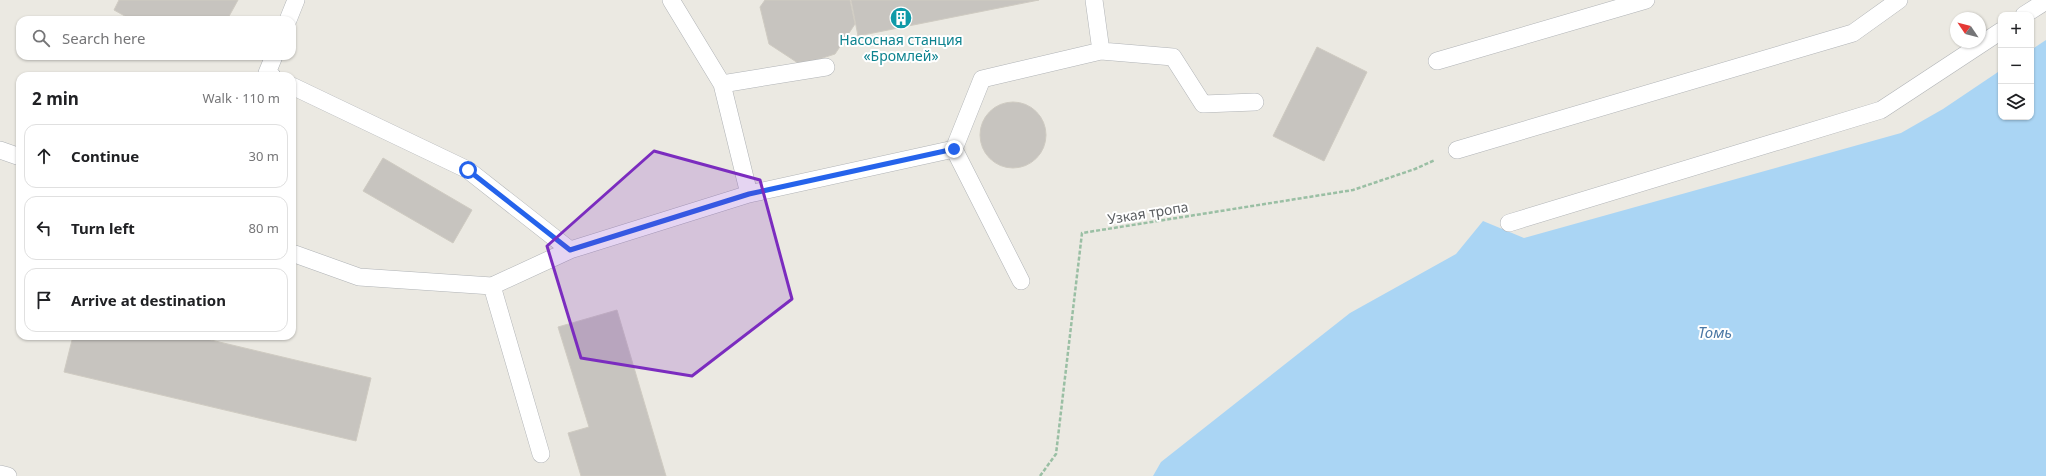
<!DOCTYPE html>
<meta charset="utf-8">
<style>
:root{--surface:#fff;--page:#f6f6f6;--text:#202124;--muted:#757577;--line:#e0e0e0}
body{margin:0;font-family:"Noto Sans",sans-serif;background:var(--page);color:var(--text)}
.controls{position:absolute;right:12px;top:12px;display:grid;overflow:hidden;border-radius:8px;box-shadow:0 1px 3px #0004}
.controls button{width:36px;height:36px;display:grid;place-items:center;padding:0;border:0;border-bottom:1px solid var(--line);background:var(--surface);color:var(--text);font:20px sans-serif}
.compass{position:absolute;left:1950px;top:12px;width:36px;height:36px;border-radius:50%;background:var(--surface);box-shadow:0 1px 3px #0004;rotate:305deg}
.stop{position:absolute;width:12px;height:12px;margin:-9px;border:3px solid #2563eb;border-radius:50%;background:#fff}
.stop.end{background:#2563eb;border-color:#fff;box-shadow:0 1px 4px #0008}
.list{margin:0;padding:0;list-style:none}
h2{display:flex;justify-content:space-between;align-items:center;height:52px;margin:0;padding:0 16px;font-size:17px}
h2 small{font-size:13px;font-weight:400;color:var(--muted)}
.list li{display:grid;grid-template-columns:26px 1fr auto;gap:12px;align-items:center;box-sizing:border-box;height:64px;margin:0 8px 8px;padding:0 8px;border:1px solid var(--line);border-radius:12px}
.list b{display:block;font-size:15px;white-space:nowrap}
.list em{font-size:13px;font-style:normal;color:var(--muted)}
.icon{flex:none;width:22px;height:22px;fill:none;stroke:currentColor;stroke-width:2;stroke-linecap:round;stroke-linejoin:round}
.map{position:relative;flex:none;width:2046px;height:476px;overflow:hidden}
.search{position:absolute;background:var(--surface);box-shadow:0 1px 3px #0004;left:16px;top:16px;width:280px;height:44px;display:flex;align-items:center;gap:10px;box-sizing:border-box;padding:0 14px;border-radius:12px;color:var(--muted);font-size:15px}
.panel{position:absolute;background:var(--surface);box-shadow:0 1px 3px #0004;left:16px;top:72px;width:280px;height:268px;border-radius:12px}
.map>svg:first-child{display:block}
.water{fill:#aad5f4}
.building{fill:#c7c4bf;stroke:#cfcbc2}
.lines{fill:none;stroke-linecap:round;stroke-linejoin:round}
.service-casing{stroke:#b0b3b6;stroke-width:18}
.path{stroke:#9abfa4;stroke-width:2.5;stroke-dasharray:4 2;stroke-linecap:butt}
.service{stroke:#fff;stroke-width:17}
.route{stroke:#2563eb;stroke-width:5}
.marked{fill:#7b2cbf;fill-opacity:0.2;stroke:#7b2cbf;stroke-width:3;stroke-linejoin:round}
.labels{text-anchor:middle;stroke-width:4;stroke-linejoin:round;paint-order:stroke}
.culture-label{font-size:14px;fill:#0d838f;stroke:#fff}
.street-label{font-size:14px;fill:#5b5e61;stroke:#fff}
.water-label{font-size:15px;font-style:italic;fill:#4a77a4;stroke:#fff}
</style>
<div class="map">
<svg width="2046" height="476" viewBox="0 0 2046 476">
<rect width="100%" height="100%" fill="#ebe9e2"/>
<!-- water -->
<path class="water" d="M2046,40V476H1153L1161,462L1350,313L1456,254L1483,221L1524,238L1901,133L1943,109L2001,70V117H2031V50Z"/>
<!-- building -->
<path class="building" d="M119,0H238L227,20H132L114,10Z
M765,0H850L855,24L835,54L801,65L769,44L760,7Z
M851,0H1039L858,36Z
M1317,47L1367,72L1324,161L1273,136Z
M980 135a33 33 0 1 1 66 0a33 33 0 1 1-66 0Z
M383,158L472,210L453,243L363,191Z
M617,310L666,476H581L568,433L589,427L558,327Z
M73,336H194L371,378L356,441L64,372Z"/>
<g class="lines">
<!-- service casing -->
<g class="service-casing">
<path id="service" d="M671,0L722,84L749,194
M1094,0L1101,51
M2024,15L2046,1
M288,20L296,0
M1437,61L1646,0
M272,76L267,73L274,56
M722,84L826,67
M292,86L468,170L570,250
M954,149L1021,281
M0,150L20,157
M1457,150L1853,33L1899,0
M1509,223L1881,110L2001,31
M292,253L359,277L492,286L570,250L749,194L954,149L982,79L1101,51L1173,57L1203,104L1255,102
M492,286L541,454
M0,474L8,476"/>
</g>
<!-- path -->
<path class="path" d="M1040,476L1056,454L1082,233L1353,190L1415,169L1435,160"/>
<!-- service -->
<use href="#service" class="service"/>
</g>
<g class="lines">
<!-- route -->
<path class="route" d="M468,170L570,250L749,194L954,149"/>
</g>
<!-- marked area -->
<path class="marked" d="M654,151L760,180L792,299L692,376L581,358L547,246Z"/>
<!-- icons -->
<defs>
<g id="building-disc" transform="scale(1.15)"><circle r="9.5" fill="#0f9aa8" stroke="#fff"/><path d="M-4-6H4V6H1V3H-1V6H-4ZM-2.5-4.3h1.7v1.8h-1.7ZM.8-4.3h1.7v1.8H.8ZM-2.5-1h1.7V.8h-1.7ZM.8-1h1.7V.8H.8Z" fill="#fff"/></g>
</defs>
<g fill-rule="evenodd">
<use href="#building-disc" x="901" y="18"/>
</g>
<g class="labels">
<!-- culture labels -->
<g class="culture-label">
<text x="901" y="45">Насосная станция<tspan x="901" dy="16">«Бромлей»</tspan></text>
</g>
<!-- street labels -->
<g class="street-label">
<text transform="translate(1148 213) rotate(-9)" y="5">Узкая тропа</text>
</g>
<!-- water labels -->
<g class="water-label">
<text x="1715" y="338">Томь</text>
</g>
</g>
</svg>
<div class="controls">
<button>+</button>
<button>−</button>
<button><svg class="icon" aria-label="layers" viewBox="0 0 24 24"><path d="M12 4l9 5-9 5-9-5zM3 14l9 5 9-5"/></svg></button>
</div>
<svg class="compass" viewBox="-18 -18 36 36"><path d="M0-13l5 13h-10z" fill="#e53935"/><path d="M0 13l5-13h-10z" fill="#757577"/></svg>
<div class="stop" style="left:468px;top:170px"></div>
<div class="stop end" style="left:954px;top:149px"></div>
<div class="search"><svg class="icon" aria-label="search" viewBox="0 0 24 24"><circle cx="10" cy="10" r="6"/><path d="M15 15l6 6"/></svg>Search here</div>
<section class="panel">
<h2>2 min<small>Walk · 110 m</small></h2>
<ul class="list">
<li><svg class="icon" aria-label="ahead" viewBox="0 0 24 24"><path d="M12 20V5M6 11l6-6 6 6"/></svg><div><b>Continue</b></div><em>30 m</em></li>
<li><svg class="icon" aria-label="left" viewBox="0 0 24 24"><path d="M17 20v-9H6M10 6l-5 5 5 5"/></svg><div><b>Turn left</b></div><em>80 m</em></li>
<li><svg class="icon" aria-label="arrive" viewBox="0 0 24 24"><path d="M6 21V4h12l-3 4 3 4H6"/></svg><div><b>Arrive at destination</b></div></li>
</ul>
</section>
</div>
